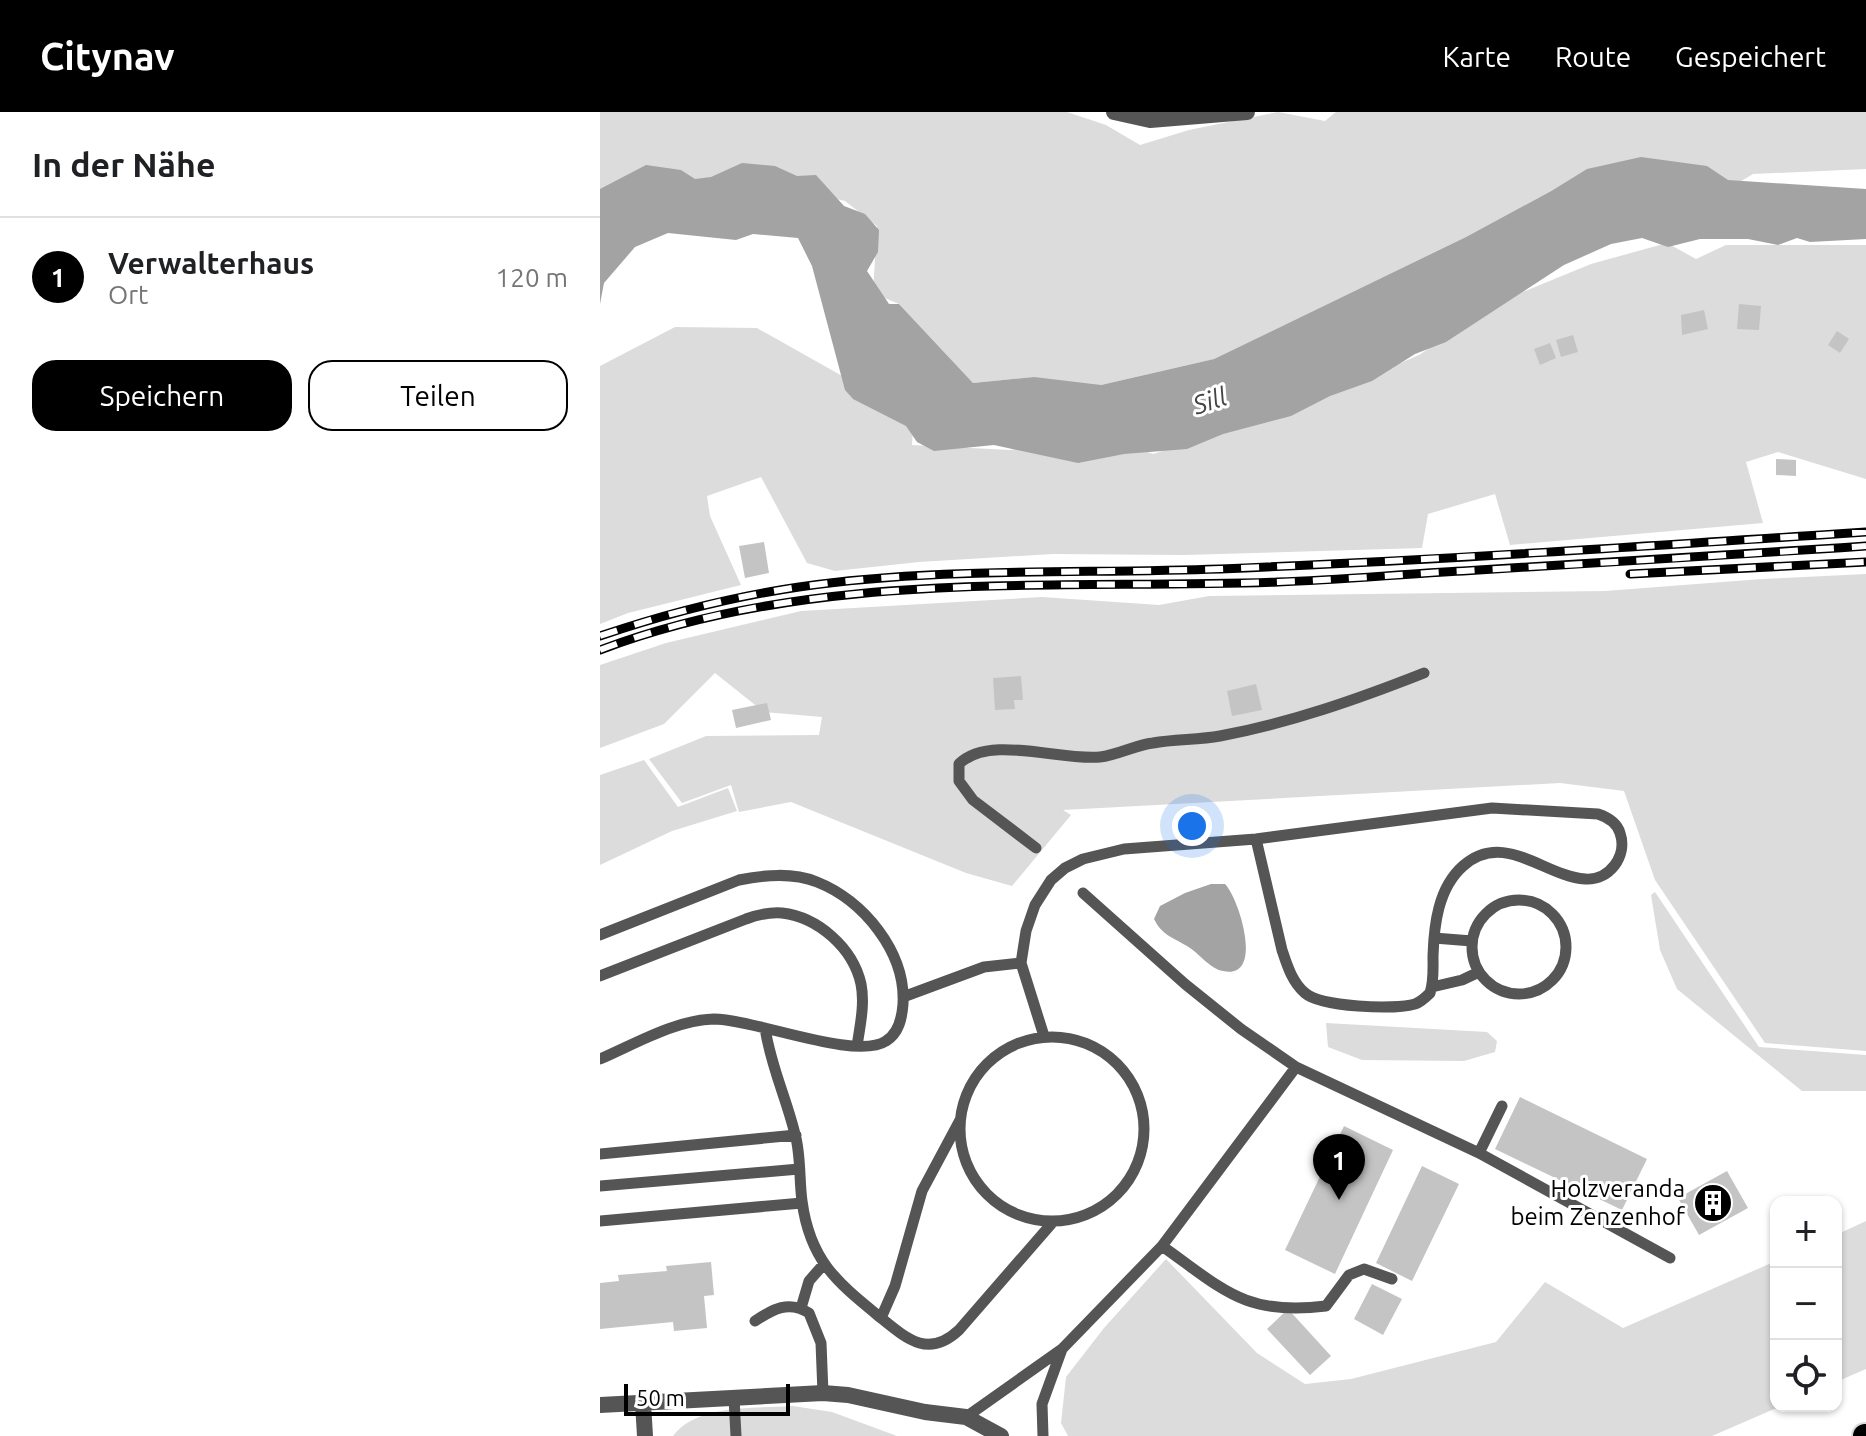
<!DOCTYPE html>
<html lang="de">
<meta charset="utf-8">
<style>
:root{--surface:#fff;--page:#f2f2f2;--text:#202124;--muted:#757577;--line:#e0e0e0;--accent:#000}
body{margin:0;font-family:Ubuntu,sans-serif;background:var(--page);color:var(--text)}
.controls{position:absolute;right:24px;bottom:24px;display:grid;overflow:hidden;border-radius:16px;box-shadow:0 2px 6px #0004}
.controls button{width:72px;height:72px;display:grid;place-items:center;padding:0;border:0;border-bottom:2px solid var(--line);background:var(--surface);color:var(--text);font:40px sans-serif}
.scale{position:absolute;left:24px;bottom:20px;width:166px;box-sizing:border-box;padding-left:8px;border:4px solid #000;border-top:0;font-size:22px;line-height:28px;white-space:nowrap;color:#000;-webkit-text-stroke:6px #fff;paint-order:stroke}
.you{position:absolute;left:592px;top:714px;width:28px;height:28px;margin:-20px;border:6px solid #fff;border-radius:50%;background:#1a73e8;box-shadow:0 0 0 12px #1a73e833}
.badge{display:grid;place-items:center;width:52px;height:52px;border-radius:50%;background:var(--accent);color:#fff;font-size:26px;font-weight:700}
.pin{position:absolute;translate:-50% -66px;filter:drop-shadow(0 2px 4px #0008)}
.pin::after{content:'';position:absolute;top:42px;width:28px;height:24px;background:inherit;clip-path:polygon(0 0,100% 0,50% 100%)}
.list{margin:0;padding:0;list-style:none}
h2{display:flex;justify-content:space-between;align-items:center;height:104px;margin:0;padding:0 32px;font-size:34px}
h2 small{font-size:26px;font-weight:400;color:var(--muted)}
.list li{display:grid;grid-template-columns:52px 1fr auto;gap:24px;align-items:center;box-sizing:border-box;height:120px;padding:0 32px;border-top:2px solid var(--line)}
.list b{display:block;font-size:30px;white-space:nowrap}
.list p{margin:0;font-size:26px;white-space:nowrap;color:var(--muted)}
.list em{font-size:26px;font-style:normal;color:var(--muted)}
.actions{display:flex;gap:16px;padding:24px 32px}
.actions a{flex:1;padding:18px 0;border:2px solid var(--accent);border-radius:24px;text-align:center;font-size:28px;color:var(--accent)}
.actions .main{background:var(--accent);color:#fff}
.icon{flex:none;width:44px;height:44px;fill:none;stroke:currentColor;stroke-width:2;stroke-linecap:round;stroke-linejoin:round}
.map{position:relative;flex:none;width:1266px;height:1324px;overflow:hidden}
header{display:flex;align-items:center;gap:48px;box-sizing:border-box;height:112px;padding:0 40px;background:var(--accent);color:#fff}
header strong{font-size:38px}
nav{display:flex;gap:44px;margin-inline-start:auto;font-size:28px}
main{display:flex}
aside{flex:1;background:var(--surface)}
.map>svg:first-child{display:block}
.green{fill:#dcdcdc}
.water{fill:#a3a3a3}
.building{fill:#c4c4c4}
.lines{fill:none;stroke-linecap:round;stroke-linejoin:round}
.motorway-casing{stroke:#dbdbdb;stroke-width:28}
.service{stroke:#555;stroke-width:11}
.minor{stroke:#555;stroke-width:16}
.motorway{stroke:#000;stroke-width:24}
.rail-casing{stroke:#000;stroke-width:9}
.rail{stroke:#fff;stroke-width:6;stroke-dasharray:18;stroke-linecap:butt}
.labels{text-anchor:middle;stroke-width:6;stroke-linejoin:round;paint-order:stroke}
.poi-label{font-size:24px;fill:#000;stroke:#fff;text-anchor:end}
.water-label{font-size:26px;font-style:italic;fill:#444;stroke:#fff}
</style>
<header>
<strong>Citynav</strong>
<nav><a>Karte</a><a>Route</a><a>Gespeichert</a></nav>
</header>
<main>
<aside>
<h2>In der Nähe<small></small></h2>
<ul class="list">
<li><span class="badge">1</span><div><b>Verwalterhaus</b><p>Ort</p></div><em>120 m</em></li>
</ul>
<div class="actions"><a class="main">Speichern</a><a>Teilen</a></div>
</aside>
<div class="map">
<svg width="1266" height="1324" viewBox="0 0 1266 1324">
<rect width="100%" height="100%" fill="#fff"/>
<!-- green -->
<path class="green" d="M0,0H467L506,13L540,33L589,18L678,0L725,9L736,0H1266V57L1153,62L1113,86L953,78L866,125L614,247L501,273L440,277L434,265L373,271L299,192L273,181L277,114L245,89L147,66L0,78Z
M1067,131L1096,147L1126,133H1266V367L1178,340L1146,350L1163,411L910,433L895,382L828,402L822,436L584,443L453,442L319,450L235,459L207,451L161,365L107,384L110,404L141,473L28,501L0,512V254L75,215L157,216L244,265L313,314L312,333L410,338L507,326L553,342L690,299L819,243L903,188L991,152Z
M1266,462V939L1165,931L1055,768L1024,679L960,671L463,698L471,703L412,774L366,761L191,690L139,700L131,673L82,691L49,647L106,624L219,623L222,605L164,600L115,561L64,612L0,636V553L66,531L201,499L442,485L559,493L609,484L1005,479L1162,467Z
M44,648L78,695L128,676L137,699L72,719L0,753V663Z
M1055,780L1159,935L1266,943V979H1202L1077,877L1060,838L1051,783Z
M726,911L887,920L897,929L895,940L864,949L762,948L728,935Z
M1266,1109V1257L1236,1270V1123Z
M566,1147L657,1241L705,1272L751,1267L896,1230L945,1170L1023,1216L1176,1149V1294H1181L1112,1324H468L461,1311L466,1265L504,1216Z
M193,1294L232,1300L297,1324H73C98,1291 156,1297 193,1294Z"/>
<!-- water -->
<path class="water" d="M1041,45L1107,54L1128,68L1266,77V127L1210,130L1197,126L1178,133L1148,127H1100L1068,135L1042,126L1011,132L964,153L846,230L815,242L772,269L730,284L691,304L623,322L587,337L524,342L478,351L394,333L334,339L317,330L306,314L253,287L245,278L212,154L198,126L153,122L136,128L68,121L35,135L4,171L0,192V77L46,53L81,58L95,67L111,65L142,51L175,54L197,64L216,63L244,94L265,102L279,118L278,140L267,159L289,192H299L373,271L434,265L501,273L614,247L866,125L953,78L987,57Z
M611,772H625C639,786 665,868 623,859C610,857 599,841 587,834C572,825 562,823 554,807L560,794L585,781Z"/>
<!-- building -->
<path class="building" d="M1139,192L1161,194L1159,218L1137,217Z
M1104,198L1108,217L1082,223L1081,203Z
M1237,219L1249,227L1240,241L1228,233Z
M973,223L978,240L961,245L956,228Z
M950,231L956,246L940,253L934,237Z
M1176,347L1196,348V364L1176,363Z
M164,430L169,461L145,466L139,434Z
M421,564L423,588H414L415,597L395,598L393,566Z
M656,572L662,598L632,604L627,579Z
M167,591L171,608L136,616L132,598Z
M920,985L1047,1047L1022,1098L895,1037Z
M744,1014L793,1038L735,1162L685,1138Z
M822,1054L859,1072L812,1169L776,1151Z
M1127,1059L1148,1096L1099,1123L1078,1086Z
M111,1150L114,1183L104,1184L107,1216L74,1219L73,1210L0,1217V1171L19,1169L18,1163L67,1159L66,1154Z
M772,1172L802,1187L783,1223L754,1207Z
M688,1197L731,1244L710,1263L667,1217Z"/>
<g class="lines">
<!-- motorway casing -->
<g class="motorway-casing">
<path id="motorway" d="M1265,1324H1266"/>
</g>
<!-- service -->
<path class="service" d="M436,736L373,688L359,669V652C389,622 460,649 500,645C518,643 535,633 553,631C575,627 598,628 620,624C690,611 758,587 824,561
M483,781L585,872L641,917L696,955L879,1041L1070,1146
M872 835a47 47 0 1 1 94 0a47 47 0 1 1-94 0Z
M0,823L139,768C164,763 192,760 217,770C263,788 306,840 303,892C302,906 299,921 286,929C256,949 154,907 114,907C75,908 35,932 0,947
M834,826L872,829
M0,864L146,807C157,803 170,800 182,801C218,805 253,836 261,872C265,892 260,914 257,934
M832,875L862,868L879,860
M303,885L384,855L421,851
M165,916C171,955 186,985 195,1022C201,1043 199,1067 202,1089C210,1149 237,1170 281,1206
M444,924L421,851L426,819L435,793L451,768L465,756L483,747L524,737L656,727L892,696L998,702C1007,705 1017,711 1020,721C1028,744 1009,769 985,767C944,764 904,718 863,754C838,776 834,813 833,844C833,857 834,869 830,881C825,886 821,890 815,892C794,898 721,895 705,881C692,870 687,853 682,838L656,727
M360 1017a92 92 0 1 1 184 0a92 92 0 1 1-184 0Z
M360,1008L322,1079L295,1174L281,1206C308,1228 329,1246 359,1218L453,1110
M879,1041L902,994
M0,1042L196,1023
M0,1074L199,1057
M0,1109L202,1091
M562,1134C624,1178 645,1204 726,1194L749,1163L764,1157L792,1167
M201,1196L209,1169L223,1153
M155,1209C173,1197 189,1188 209,1201L221,1231L223,1281
M134,1286L136,1324
M366,1305L462,1237L562,1134L696,955
M443,1324L442,1292L462,1237"/>
<!-- minor -->
<path class="minor" d="M514,0L550,8L647,0
M43,1291L45,1324
M0,1293L223,1281L248,1283L325,1300L366,1305L401,1324"/>
<!-- motorway -->
<use href="#motorway" class="motorway"/>
<!-- rail casing -->
<g class="rail-casing">
<path id="rail" d="M1030,462L1266,450
M0,524C65,502 130,485 199,475C338,455 480,462 620,457C836,448 1051,434 1266,420
M0,538C216,456 452,478 678,470C740,468 802,462 863,459C998,451 1132,443 1266,434"/>
</g>
<!-- rail -->
<use href="#rail" class="rail"/>
</g>
<!-- icons -->
<defs>
<g id="building-disc" transform="scale(2)"><circle r="9.5" fill="#000" stroke="#fff"/><path d="M-4-6H4V6H1V3H-1V6H-4ZM-2.5-4.3h1.7v1.8h-1.7ZM.8-4.3h1.7v1.8H.8ZM-2.5-1h1.7V.8h-1.7ZM.8-1h1.7V.8H.8Z" fill="#fff"/></g>
</defs>
<g fill-rule="evenodd">
<use href="#building-disc" x="1113" y="1091"/>
</g>
<g class="labels">
<!-- poi labels -->
<g class="poi-label">
<text x="1085" y="1085">Holzveranda<tspan x="1085" dy="28">beim Zenzenhof</tspan></text>
</g>
<!-- water labels -->
<g class="water-label">
<text transform="translate(610 289) rotate(-18)" y="9">Sill</text>
</g>
</g>
</svg>
<div class="controls">
<button>+</button>
<button>−</button>
<button><svg class="icon" aria-label="locate" viewBox="0 0 24 24"><circle cx="12" cy="12" r="6"/><path d="M12 2v4M12 18v4M2 12h4M18 12h4"/></svg></button>
</div>
<div class="scale">50 m</div>
<div class="you"></div>
<div class="pin badge" style="left:739px;top:1088px">1</div>
</div>
</main>
